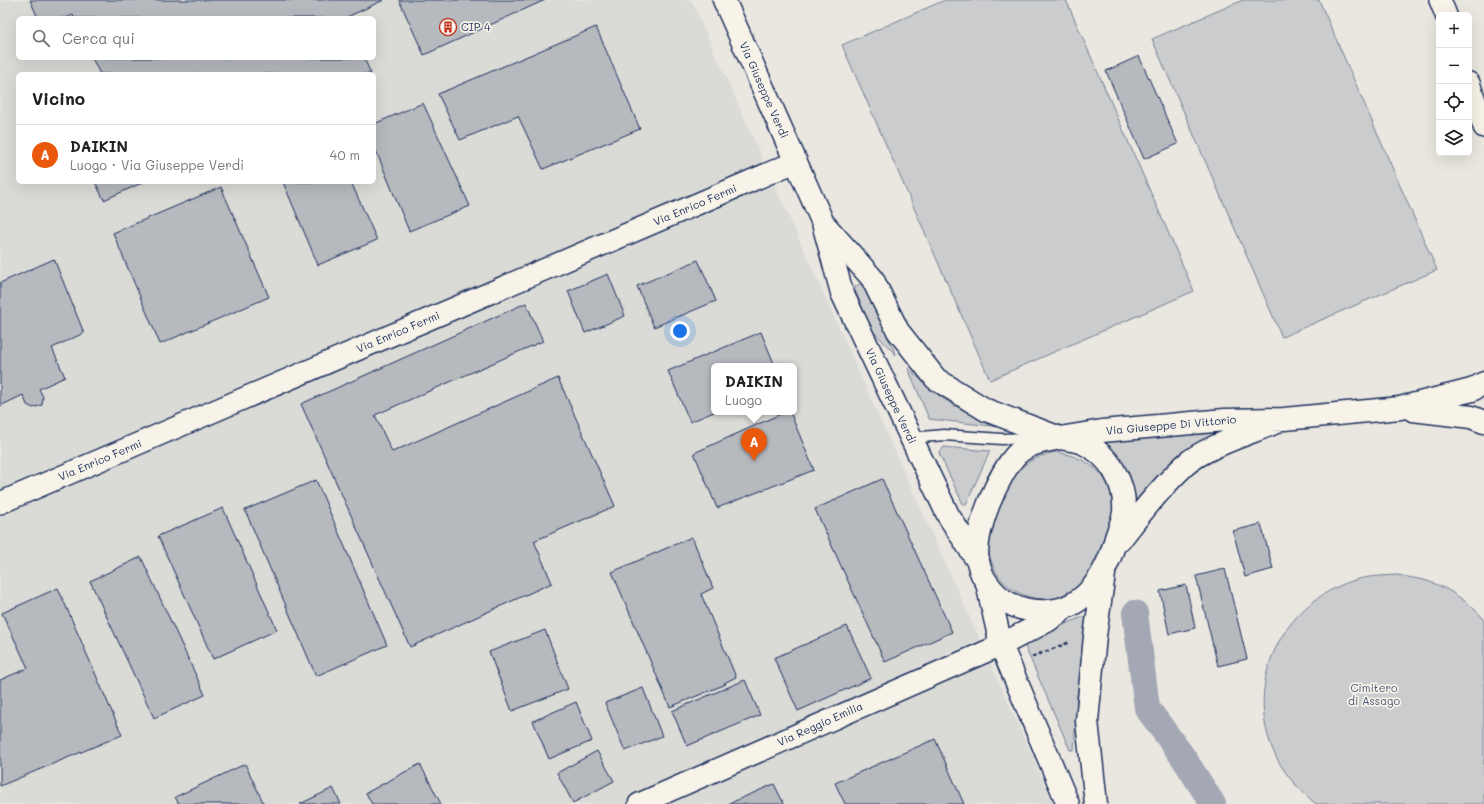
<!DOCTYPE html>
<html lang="it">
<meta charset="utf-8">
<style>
:root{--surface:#fff;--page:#f6f6f6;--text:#202124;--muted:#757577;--line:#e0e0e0;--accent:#ea580c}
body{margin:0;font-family:Mali,sans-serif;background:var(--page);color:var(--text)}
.controls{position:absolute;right:12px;top:12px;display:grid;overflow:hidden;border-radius:6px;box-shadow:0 4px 16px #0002}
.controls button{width:36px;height:36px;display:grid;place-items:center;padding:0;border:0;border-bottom:1px solid var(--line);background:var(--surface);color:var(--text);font:20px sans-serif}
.you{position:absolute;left:680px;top:331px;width:14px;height:14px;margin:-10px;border:3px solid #fff;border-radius:50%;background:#1a73e8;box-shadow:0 0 0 6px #1a73e833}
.badge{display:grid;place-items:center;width:26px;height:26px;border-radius:50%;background:var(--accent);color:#fff;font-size:13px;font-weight:700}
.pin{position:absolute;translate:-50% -33px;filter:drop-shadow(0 1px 2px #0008)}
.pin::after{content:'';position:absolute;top:21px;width:14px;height:12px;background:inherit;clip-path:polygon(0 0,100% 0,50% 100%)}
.popup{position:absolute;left:711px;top:363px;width:86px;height:52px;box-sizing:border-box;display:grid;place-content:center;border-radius:6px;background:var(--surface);filter:drop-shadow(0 1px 3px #0005);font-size:13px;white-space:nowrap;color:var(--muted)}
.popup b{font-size:15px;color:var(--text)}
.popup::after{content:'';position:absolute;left:50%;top:100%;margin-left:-8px;border:8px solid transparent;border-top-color:var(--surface)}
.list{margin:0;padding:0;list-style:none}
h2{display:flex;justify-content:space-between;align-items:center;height:52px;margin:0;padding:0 16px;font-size:17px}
h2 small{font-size:13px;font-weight:400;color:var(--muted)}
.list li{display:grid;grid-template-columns:26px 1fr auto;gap:12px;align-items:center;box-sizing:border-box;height:60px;padding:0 16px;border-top:1px solid var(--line)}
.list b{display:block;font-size:15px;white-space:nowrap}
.list p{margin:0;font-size:13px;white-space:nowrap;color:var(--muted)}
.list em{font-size:13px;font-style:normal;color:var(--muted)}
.icon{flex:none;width:22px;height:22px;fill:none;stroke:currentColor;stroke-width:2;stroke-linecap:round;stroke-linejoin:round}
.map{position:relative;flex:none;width:1484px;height:804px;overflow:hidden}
.search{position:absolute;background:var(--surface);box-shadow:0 4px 16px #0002;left:16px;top:16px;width:360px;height:44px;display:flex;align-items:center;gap:10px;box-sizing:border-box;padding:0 14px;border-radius:6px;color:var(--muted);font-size:15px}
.panel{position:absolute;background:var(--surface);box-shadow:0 4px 16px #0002;left:16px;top:72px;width:360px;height:112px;border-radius:6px}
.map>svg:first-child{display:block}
.built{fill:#dadad6;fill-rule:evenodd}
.green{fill:#cbcccd;stroke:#737e96}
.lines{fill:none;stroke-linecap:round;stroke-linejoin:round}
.canal{stroke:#a3a8b4;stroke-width:26}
.building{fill:#b6babf;stroke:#1b2f5e}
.lane-casing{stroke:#1b2f5e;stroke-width:13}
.street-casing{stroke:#1b2f5e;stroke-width:24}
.secondary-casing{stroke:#1b2f5e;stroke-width:25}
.path{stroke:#1b2f5e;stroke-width:2.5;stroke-dasharray:4 3;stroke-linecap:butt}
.lane{stroke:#f7f3e8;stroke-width:10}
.street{stroke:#f7f3e8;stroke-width:21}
.secondary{stroke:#f7f3e8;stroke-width:22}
.labels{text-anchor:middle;stroke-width:3.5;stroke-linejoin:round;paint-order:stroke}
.poi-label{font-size:11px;fill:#1b2f5e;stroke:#f7f3e8;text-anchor:start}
.street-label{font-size:11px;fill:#1b2f5e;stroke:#f7f3e8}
.park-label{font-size:11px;fill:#47567a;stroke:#f7f3e8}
</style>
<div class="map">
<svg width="1484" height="804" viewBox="0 0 1484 804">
<rect width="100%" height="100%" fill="#eae7e0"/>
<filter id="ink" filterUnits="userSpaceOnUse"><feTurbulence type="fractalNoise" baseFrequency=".025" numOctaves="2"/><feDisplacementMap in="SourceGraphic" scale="8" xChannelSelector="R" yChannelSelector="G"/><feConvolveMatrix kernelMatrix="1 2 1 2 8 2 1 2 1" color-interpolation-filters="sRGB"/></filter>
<g filter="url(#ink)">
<!-- built -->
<path class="built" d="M0,0H691L1054,804H0ZM18,18H374V58H18ZM18,74H374V182H18ZM714,366H794V412H714Z"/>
<!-- green -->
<path class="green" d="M945,0H1066L1194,291L990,380L842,45Z
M1243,0H1319L1437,270L1282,337L1152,39Z
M861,284L864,285L896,355L871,329L855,290V286Z
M908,368C920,379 931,390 944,399C962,411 982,419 1001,427L929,419Z
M1221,429V432C1201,443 1180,453 1164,469C1151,483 1141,498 1131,514L1094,440Z
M944,447L990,451L966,504H963L939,453Z
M1055,452C1092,457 1120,481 1111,522C1109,530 1104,539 1101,547C1097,557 1093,569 1087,577C1082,584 1075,589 1068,592C1064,594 1059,598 1054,598C1030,602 1007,591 995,570C991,562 988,553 988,544C989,529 1007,482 1018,471C1028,460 1040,456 1055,452Z
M1397,575C1406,577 1415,578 1424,580C1446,586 1469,602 1484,619V804H1316C1298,789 1282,772 1273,750C1244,682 1282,604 1352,581C1366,576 1381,576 1397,575Z
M1089,614L1077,696L1074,750H1070L1023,642Z"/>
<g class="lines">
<!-- canal -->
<path class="canal" d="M1135,613L1147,708L1183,757L1213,804"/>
</g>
<!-- building -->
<path class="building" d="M30,0H384L345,18H74L73,15L66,18H38Z
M399,0H545L424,55Z
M596,27L640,129L543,169L518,116L460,140L438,94Z
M1139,56L1178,144L1144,159L1106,71Z
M92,58H364L371,74H100Z
M423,103L470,206L409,231L374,146V124Z
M95,182H144L104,200Z
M283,182H351L377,240L318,265Z
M221,187L269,297L160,344L113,233Z
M54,259L84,333L52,348L65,377L39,389L43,397L42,405L33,408L27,405L23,395L0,406V283Z
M698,260L716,301L654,327L637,286Z
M608,274L625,316L585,333L568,291Z
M526,303L543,341L375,415L392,452L558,378L615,506L534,541L552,583L410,647L301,404Z
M761,332L775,366H714V412L690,422L668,371Z
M785,412H790L814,470L717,508L694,453Z
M882,479L952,632L885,662L815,509Z
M316,480L387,645L316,676L245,510Z
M223,508L277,630L213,659L158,536Z
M1261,524L1273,569L1245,577L1233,531Z
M692,537L713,588L701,594L736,677L724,683L726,684L670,707L612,572Z
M141,557L205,695L154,718L90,581Z
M1225,569L1247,659L1218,666L1196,576Z
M1186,585L1195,628L1169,634L1160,591Z
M58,588L122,735L0,786V680L28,668L2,613Z
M847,626L871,678L798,711L774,658Z
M545,630L568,689L512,711L489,652Z
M745,680L760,715L687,746L672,711Z
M643,688L662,736L625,751L605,703Z
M576,702L592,741L549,759L533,721Z
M935,739L964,804H845L835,783Z
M597,751L614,781L573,803L557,773Z
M245,764L264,804H179L175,797Z
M420,764L441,804H372L366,793Z
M774,784L784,804H728Z
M333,788L341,804H300Z"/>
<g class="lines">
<!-- lane casing -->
<g class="lane-casing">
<path id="lane" d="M911,438L944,435L1002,439L1034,438"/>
</g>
<!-- street casing -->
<g class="street-casing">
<path id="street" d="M1440,0L1446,15
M1469,83L1484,127
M0,503L795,162
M639,804L1001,645"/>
</g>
<!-- secondary casing -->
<g class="secondary-casing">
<path id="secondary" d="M724,0L823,223L842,293L948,515L977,560
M823,223L872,278L898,331L936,379L986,410L1060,438L1102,431L1225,420L1284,419L1400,408L1472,390L1484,383
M1413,410L1471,417L1484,422
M1060,438C1068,439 1075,440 1083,443C1109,454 1126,483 1124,512C1123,520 1119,529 1116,538C1105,580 1079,619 1029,610C1010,607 994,595 984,578C981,573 979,567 978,561C972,535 999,471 1018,453C1030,443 1045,441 1060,438Z
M1120,540C1139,515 1162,486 1185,465C1205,447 1248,434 1274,423
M987,583L1001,645L1068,804
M1001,645L1047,621L1061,611
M1096,804L1087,721L1095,636L1104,574"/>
</g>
<!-- path -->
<path class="path" d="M1032,657L1070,642"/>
<!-- lane -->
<use href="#lane" class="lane"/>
<!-- street -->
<use href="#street" class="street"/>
<!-- secondary -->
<use href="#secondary" class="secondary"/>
</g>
</g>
<!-- icons -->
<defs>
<g id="building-ring" transform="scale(0.9)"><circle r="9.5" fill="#f7f3e8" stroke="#c8321e" stroke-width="1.5"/><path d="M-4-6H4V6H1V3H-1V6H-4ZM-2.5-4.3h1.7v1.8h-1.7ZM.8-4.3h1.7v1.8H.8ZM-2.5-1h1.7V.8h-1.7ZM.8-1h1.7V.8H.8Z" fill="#c8321e"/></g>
</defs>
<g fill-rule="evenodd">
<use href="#building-ring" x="448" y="27"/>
</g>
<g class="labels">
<!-- poi labels -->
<g class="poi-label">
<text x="461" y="31">CIP 4</text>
</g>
<!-- street labels -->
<g class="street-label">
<text transform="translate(764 90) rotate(66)" y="4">Via Giuseppe Verdi</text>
<text transform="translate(695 205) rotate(-23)" y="4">Via Enrico Fermi</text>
<text transform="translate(398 332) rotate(-23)" y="4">Via Enrico Fermi</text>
<text transform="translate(891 396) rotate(65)" y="4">Via Giuseppe Verdi</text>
<text transform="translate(1171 425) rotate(-5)" y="4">Via Giuseppe Di Vittorio</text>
<text transform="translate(100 460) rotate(-23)" y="4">Via Enrico Fermi</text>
<text transform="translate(820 724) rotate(-24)" y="4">Via Reggio Emilia</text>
</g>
<!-- park labels -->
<g class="park-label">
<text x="1374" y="692">Cimitero<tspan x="1374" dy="13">di Assago</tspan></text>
</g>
</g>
</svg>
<div class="controls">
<button>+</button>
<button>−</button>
<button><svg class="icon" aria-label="locate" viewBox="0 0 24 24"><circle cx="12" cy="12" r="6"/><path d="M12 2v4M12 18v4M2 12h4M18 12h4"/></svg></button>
<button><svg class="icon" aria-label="layers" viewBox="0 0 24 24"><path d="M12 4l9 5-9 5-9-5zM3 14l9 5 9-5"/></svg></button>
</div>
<div class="you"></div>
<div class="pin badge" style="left:754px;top:461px">A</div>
<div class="popup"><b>DAIKIN</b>Luogo</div>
<div class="search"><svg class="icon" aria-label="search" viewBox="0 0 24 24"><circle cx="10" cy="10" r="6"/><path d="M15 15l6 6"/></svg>Cerca qui</div>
<section class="panel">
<h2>Vicino<small></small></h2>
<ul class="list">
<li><span class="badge">A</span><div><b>DAIKIN</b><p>Luogo · Via Giuseppe Verdi</p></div><em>40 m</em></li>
</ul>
</section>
</div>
